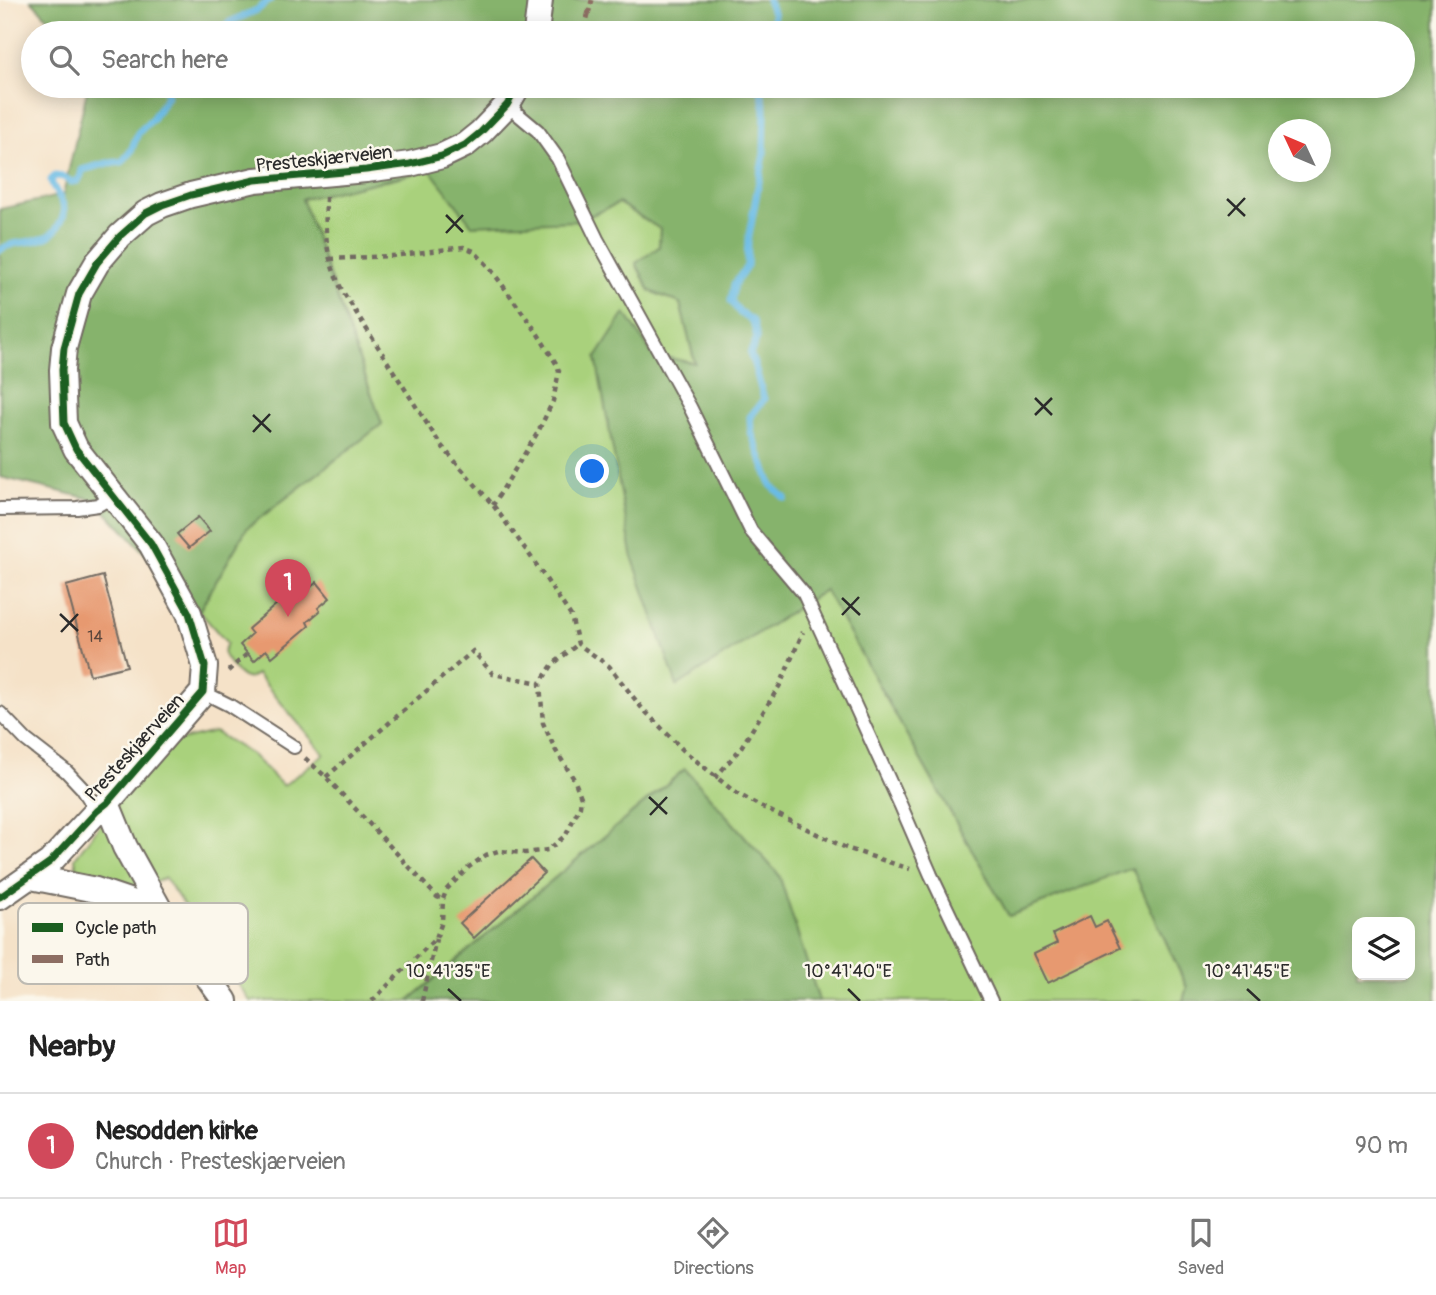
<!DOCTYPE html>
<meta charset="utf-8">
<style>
:root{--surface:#fff;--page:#f6f6f6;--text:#222;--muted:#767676;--line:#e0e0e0;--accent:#d1495b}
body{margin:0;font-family:Pangolin,sans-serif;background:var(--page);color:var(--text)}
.controls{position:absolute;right:21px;bottom:21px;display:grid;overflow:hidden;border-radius:14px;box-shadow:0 4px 18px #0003}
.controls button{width:63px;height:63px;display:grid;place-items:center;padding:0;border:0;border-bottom:2px solid var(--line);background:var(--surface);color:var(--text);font:35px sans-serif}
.compass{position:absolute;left:1268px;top:119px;width:63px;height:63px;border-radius:50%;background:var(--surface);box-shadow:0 4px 18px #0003;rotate:314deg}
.you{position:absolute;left:593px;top:472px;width:24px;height:24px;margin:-18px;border:5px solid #fff;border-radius:50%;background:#1a73e8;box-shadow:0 0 0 10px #1a73e833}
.badge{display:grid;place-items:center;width:46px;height:46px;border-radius:50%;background:var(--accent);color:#fff;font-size:23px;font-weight:700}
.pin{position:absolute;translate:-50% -58px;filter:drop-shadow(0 2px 4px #0008)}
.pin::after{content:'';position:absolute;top:37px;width:24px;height:21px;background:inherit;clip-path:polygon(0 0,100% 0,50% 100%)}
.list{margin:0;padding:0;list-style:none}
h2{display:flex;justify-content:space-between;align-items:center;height:91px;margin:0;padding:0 28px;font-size:30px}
h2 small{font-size:23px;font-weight:400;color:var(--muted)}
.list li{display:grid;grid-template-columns:46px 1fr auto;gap:21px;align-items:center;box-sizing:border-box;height:105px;padding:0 28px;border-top:2px solid var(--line)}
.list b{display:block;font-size:26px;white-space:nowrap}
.list p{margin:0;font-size:23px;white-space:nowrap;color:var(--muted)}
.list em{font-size:23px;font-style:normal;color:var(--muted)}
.icon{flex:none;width:38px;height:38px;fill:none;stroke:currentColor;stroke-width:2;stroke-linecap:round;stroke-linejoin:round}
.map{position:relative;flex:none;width:1436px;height:1001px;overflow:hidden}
.search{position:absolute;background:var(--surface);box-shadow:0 4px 18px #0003;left:21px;right:21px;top:21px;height:77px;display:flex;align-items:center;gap:18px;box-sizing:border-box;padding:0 24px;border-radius:38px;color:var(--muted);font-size:26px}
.sheet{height:196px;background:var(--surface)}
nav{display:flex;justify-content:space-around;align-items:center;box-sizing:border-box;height:98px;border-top:2px solid var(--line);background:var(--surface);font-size:19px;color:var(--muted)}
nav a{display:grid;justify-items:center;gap:4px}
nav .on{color:var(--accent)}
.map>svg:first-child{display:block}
.green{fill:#a9d17c;stroke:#6a7e54;stroke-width:2}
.forest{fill:#86b36c;stroke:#586f4c;stroke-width:2;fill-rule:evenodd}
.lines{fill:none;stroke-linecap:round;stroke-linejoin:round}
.stream{stroke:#69bbe5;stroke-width:7}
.building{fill:#e79970}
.service-casing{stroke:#726b62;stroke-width:16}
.minor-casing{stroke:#726b62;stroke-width:28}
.path{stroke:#726b62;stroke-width:4.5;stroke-dasharray:5 5;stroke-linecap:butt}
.service{stroke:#fff;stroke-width:12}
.minor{stroke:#fff;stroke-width:24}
.quiet{stroke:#8d6e63;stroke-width:5;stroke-dasharray:10 5;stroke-linecap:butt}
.cycleway-casing{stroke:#fbf7ec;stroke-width:11}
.cycleway{stroke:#1b5e20;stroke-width:7}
.ticks{fill:none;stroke:#2b2b2b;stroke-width:2.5}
.labels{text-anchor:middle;stroke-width:5;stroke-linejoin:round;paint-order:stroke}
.number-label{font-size:16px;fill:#5a463c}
.street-label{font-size:19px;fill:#2b2b2b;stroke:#fbf7ec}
.key{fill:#fbf7ec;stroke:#bdbab2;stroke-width:2}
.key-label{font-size:19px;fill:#2b2b2b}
.ticks-label{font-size:18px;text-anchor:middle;fill:#2b2b2b;stroke:#fbf7ec;stroke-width:5;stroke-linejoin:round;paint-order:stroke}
</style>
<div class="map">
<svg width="1436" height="1001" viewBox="0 0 1436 1001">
<rect width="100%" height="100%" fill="#fbf7ec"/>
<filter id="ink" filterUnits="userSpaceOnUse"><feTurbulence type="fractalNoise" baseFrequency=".0143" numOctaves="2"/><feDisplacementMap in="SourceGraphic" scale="14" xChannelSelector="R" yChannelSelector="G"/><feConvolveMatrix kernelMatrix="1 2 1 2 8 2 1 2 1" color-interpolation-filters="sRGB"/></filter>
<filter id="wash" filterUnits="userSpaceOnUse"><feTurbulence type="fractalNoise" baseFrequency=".00686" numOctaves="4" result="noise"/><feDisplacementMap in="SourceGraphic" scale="28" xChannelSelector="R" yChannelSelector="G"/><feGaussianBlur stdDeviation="1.57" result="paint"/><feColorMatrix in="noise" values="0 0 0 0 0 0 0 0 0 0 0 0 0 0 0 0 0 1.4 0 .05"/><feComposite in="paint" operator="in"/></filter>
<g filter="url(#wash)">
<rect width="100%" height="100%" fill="#f5e2c8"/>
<!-- green -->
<path class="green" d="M430,170L578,221L618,203L660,229L659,247L636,264L650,291L680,303L695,364L653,355L677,685L825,590L1009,916L1132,867L1187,988L1183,1001H819L779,875L685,769L408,1001H250L165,878L133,891L77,872L75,858L138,774L172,742L215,732L252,755L283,786L324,754L257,674C253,676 250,679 246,678C239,677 225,659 223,652L227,643L199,611L247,528L382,424L302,199Z"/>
<!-- forest -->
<path class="forest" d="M31,0H1436V1001H1183L1187,987L1132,868L1009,916L825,590L677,686L633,559L596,358L625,313L653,355L695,363L680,303L650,291L636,263L659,247L660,229L619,203L578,221L472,225L430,170L302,199L382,424L247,528L199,611L95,500L0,477V209L63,195L88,86H1403V33H62ZM1278,130H1320V172H1278ZM1357,922H1410V975H1357Z
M685,769L779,875L819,1001H408Z"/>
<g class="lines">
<!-- stream -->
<path class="stream" d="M768,0L774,15L771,27L772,33
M216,33L230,22L257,10L270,0
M764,86L761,91L765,109L764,154L748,241L747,266L734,285L731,301L740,313L753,321L757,338L750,354C757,369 759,384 764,399L750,417L751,432L771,485L785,498
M0,250C19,236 45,249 59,225C61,220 65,216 64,210C64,199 53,191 51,180L55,176L64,177L71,182L78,181L81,175L82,170L108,163L122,162L131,151L138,133L152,119L167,96L166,86"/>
</g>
<g id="blocks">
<!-- building -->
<path class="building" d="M198,517L210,531L189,548L177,534Z
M103,576L127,666L90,675L66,586Z
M317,582L330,598L318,608L320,611L307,622L309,626L272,657L266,650L254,661L240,645L252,634L248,629L285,597L289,602L303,590L305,592Z
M531,859L544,873L474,938L460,923Z
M1090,916L1095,927L1107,921L1120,948L1048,983L1034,954L1057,943L1053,934Z"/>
</g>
</g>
<g filter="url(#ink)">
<use href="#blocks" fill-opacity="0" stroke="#726b62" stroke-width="2"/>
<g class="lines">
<!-- service casing -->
<g class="service-casing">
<path id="service" d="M507,105L538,131L558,159L597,239L690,407L751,531L804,594L901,806L931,875L991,1001
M0,509L77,508L98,505L112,497
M203,692L229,705L294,747
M0,713L26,740L66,771L82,788L97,811"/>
</g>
<!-- minor casing -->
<g class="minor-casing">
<path id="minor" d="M536,33L540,0
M107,803L125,847L161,912L225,1001
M31,877L96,890L161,912
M0,897L50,862L97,811L107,803L203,692L205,666L189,613L151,544L76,449L64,423L62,370L64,348L79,294L97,263L120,236L146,213L162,205L191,195L255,180L366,170L410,164L442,156L465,145L481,132L507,105L518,86"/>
</g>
<!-- path -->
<path class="path" d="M326,197C325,236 325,257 343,292L440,444L493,505L529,554L571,616L578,644L609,666L641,707L683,750L736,793L760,806L846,848L910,869
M330,259L392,256L464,247L474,251L490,268L536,331L557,365L559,371L553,401L538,432L493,505
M228,671L247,654
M305,758L326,777L437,897L443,899
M326,777L473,651L493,674L540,683
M715,778L740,749L780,685L803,632
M372,1001L436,938L442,922L443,899L447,889L469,867L486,855L498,851L525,853L548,850L566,835L580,806L581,797L574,779L556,751L543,723L540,683L553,664L578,644
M422,1001L436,939"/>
<!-- service -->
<use href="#service" class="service"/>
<!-- minor -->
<use href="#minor" class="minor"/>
<!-- quiet -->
<path class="quiet" d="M536,33H543
M583,33L592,0"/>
<!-- cycleway casing -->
<g class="cycleway-casing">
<path id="cycleway" d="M0,897L50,862L97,811L107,803L203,692L205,666L189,613L151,544L76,449L64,423L62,370L64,348L79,294L97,263L120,236L146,213L162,205L191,195L255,180L366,170L410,164L442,156L465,145L481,132L507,105L518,86"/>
</g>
<!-- cycleway -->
<use href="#cycleway" class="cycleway"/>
</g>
</g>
<!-- ticks -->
<path class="ticks" d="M1227,199L1245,216M446,215L463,232M1228,216L1245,198M446,233L463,215M1035,398L1052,415M253,415L271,432M1035,415L1052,398M253,432L270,414M842,598L860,615M60,614L78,631M842,615L859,597M61,632L78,614M649,797L667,814M650,815L667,797M448,989L461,1001M848,989L860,1001M1247,989L1260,1001"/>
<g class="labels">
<!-- number labels -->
<g class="number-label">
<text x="95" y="642">14</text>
</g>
<!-- street labels -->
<g class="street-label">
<text transform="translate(324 158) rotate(-6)" y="7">Presteskjærveien</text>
<text transform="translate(134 747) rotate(-48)" y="7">Presteskjærveien</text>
</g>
</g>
<!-- legend -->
<rect x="18" y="903" width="230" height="81" rx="10" class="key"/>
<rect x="32" y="923" width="31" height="9" fill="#1b5e20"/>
<rect x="32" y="955" width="31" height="8" fill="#8d6e63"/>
<g class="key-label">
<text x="75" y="934">Cycle path</text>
<text x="75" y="966">Path</text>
</g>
<g class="ticks-label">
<text x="448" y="977">10°41'35"E</text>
<text x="848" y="977">10°41'40"E</text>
<text x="1247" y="977">10°41'45"E</text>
</g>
</svg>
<div class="controls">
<button><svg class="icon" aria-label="layers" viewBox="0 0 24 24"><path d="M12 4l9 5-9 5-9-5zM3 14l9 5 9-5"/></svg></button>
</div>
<svg class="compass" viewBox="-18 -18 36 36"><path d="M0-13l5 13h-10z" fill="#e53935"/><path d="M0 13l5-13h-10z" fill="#767676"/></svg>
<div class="you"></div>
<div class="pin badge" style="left:288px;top:617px">1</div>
<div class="search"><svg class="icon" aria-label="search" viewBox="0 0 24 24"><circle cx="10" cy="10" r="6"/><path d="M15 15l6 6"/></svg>Search here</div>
</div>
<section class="sheet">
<h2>Nearby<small></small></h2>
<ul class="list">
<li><span class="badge">1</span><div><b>Nesodden kirke</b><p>Church · Presteskjærveien</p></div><em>90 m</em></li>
</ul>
</section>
<nav>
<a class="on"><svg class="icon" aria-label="map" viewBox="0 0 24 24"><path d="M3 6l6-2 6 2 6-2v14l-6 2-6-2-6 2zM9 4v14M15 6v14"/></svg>Map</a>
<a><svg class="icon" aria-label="directions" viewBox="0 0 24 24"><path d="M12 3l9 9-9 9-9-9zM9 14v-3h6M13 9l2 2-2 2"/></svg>Directions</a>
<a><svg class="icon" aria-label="saved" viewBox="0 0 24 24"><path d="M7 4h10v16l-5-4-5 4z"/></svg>Saved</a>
</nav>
